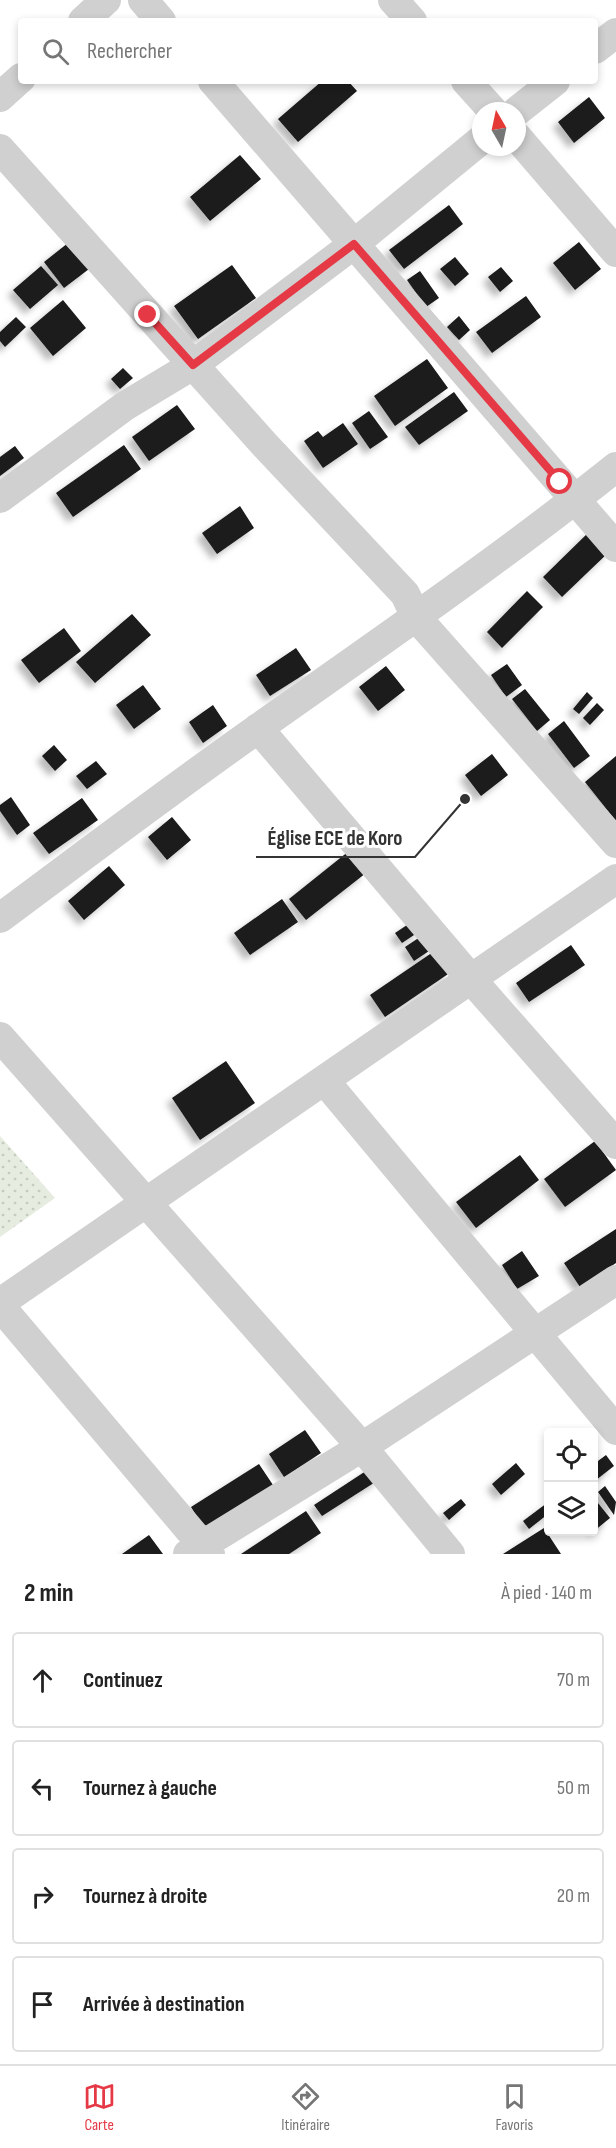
<!DOCTYPE html>
<html lang="fr">
<meta charset="utf-8">
<style>
:root{--surface:#fff;--page:#f6f6f6;--text:#222;--muted:#767676;--line:#e0e0e0;--accent:#e63946}
body{margin:0;font-family:"Sofia Sans Condensed",sans-serif;background:var(--page);color:var(--text)}
.controls{position:absolute;right:18px;bottom:18px;display:grid;overflow:hidden;border-radius:6px;box-shadow:0 3px 9px #0003}
.controls button{width:54px;height:54px;display:grid;place-items:center;padding:0;border:0;border-bottom:2px solid var(--line);background:var(--surface);color:var(--text);font:30px sans-serif}
.compass{position:absolute;left:472px;top:102px;width:54px;height:54px;border-radius:50%;background:var(--surface);box-shadow:0 3px 9px #0003;rotate:351deg}
.stop{position:absolute;width:18px;height:18px;margin:-14px;border:4px solid #e63946;border-radius:50%;background:#fff}
.stop.end{background:#e63946;border-color:#fff;box-shadow:0 2px 6px #0008}
.list{margin:0;padding:0;list-style:none}
h2{display:flex;justify-content:space-between;align-items:center;height:78px;margin:0;padding:0 24px;font-size:26px}
h2 small{font-size:20px;font-weight:400;color:var(--muted)}
.list li{display:grid;grid-template-columns:39px 1fr auto;gap:18px;align-items:center;box-sizing:border-box;height:96px;margin:0 12px 12px;padding:0 12px;border:2px solid var(--line);border-radius:6px}
.list b{display:block;font-size:22px;white-space:nowrap}
.list em{font-size:20px;font-style:normal;color:var(--muted)}
.icon{flex:none;width:33px;height:33px;fill:none;stroke:currentColor;stroke-width:2;stroke-linecap:round;stroke-linejoin:round}
.map{position:relative;flex:none;width:616px;height:1554px;overflow:hidden}
.search{position:absolute;background:var(--surface);box-shadow:0 3px 9px #0003;left:18px;right:18px;top:18px;height:66px;display:flex;align-items:center;gap:15px;box-sizing:border-box;padding:0 21px;border-radius:6px;color:var(--muted);font-size:22px}
.sheet{height:510px;background:var(--surface)}
nav{display:flex;justify-content:space-around;align-items:center;box-sizing:border-box;height:84px;border-top:2px solid var(--line);background:var(--surface);font-size:16px;color:var(--muted)}
nav a{display:grid;justify-items:center;gap:3px}
nav .on{color:var(--accent)}
.map>svg:first-child{display:block}
.park{fill:url(#park-dots)}
.building{fill:#1a1a1a;filter:url(#shadow)}
.lines{fill:none;stroke-linecap:round;stroke-linejoin:round}
.minor{stroke:#d0d0d0;stroke-width:30}
.route{stroke:#e63946;stroke-width:8}
.leader{fill:none;stroke:#333;stroke-width:2}
.callout-dot{fill:#333;stroke:#fff;stroke-width:2}
.callout-label{font-size:21px;text-anchor:middle;font-weight:bold;fill:#333;stroke:#fff;stroke-width:6;stroke-linejoin:round;paint-order:stroke}
</style>
<div class="map">
<svg width="616" height="1554" viewBox="0 0 616 1554">
<defs>
<pattern id="park-dots" width="8" height="8" patternUnits="userSpaceOnUse" patternTransform="scale(1.5)"><rect width="8" height="8" fill="#e6ecdf"/><path d="M2 2h.1M6 6h.1" fill="none" stroke="#c6cbc0" stroke-width="1.8" stroke-linecap="round"/></pattern>
<filter id="shadow"><feDropShadow dx="-5.5" dy="5.5" stdDeviation="3" flood-color="#0004"/></filter>
</defs>
<rect width="100%" height="100%" fill="#fff"/>
<!-- park -->
<path class="park" d="M0,1136L55,1198L0,1237Z"/>
<!-- building -->
<path class="building" d="M322,81H348L357,91L298,142L278,119Z
M589,97L605,118L574,143L558,122Z
M240,155L261,179L210,221L190,197Z
M449,205L463,224L404,269L389,250Z
M579,242L601,269L575,290L553,263Z
M68,243L89,269L64,288L44,262Z
M455,257L469,274L455,286L440,269Z
M232,265L256,298L198,339L174,306Z
M41,266L58,285L30,309L13,290Z
M501,267L513,281L500,292L488,277Z
M420,271L439,298L426,307L407,280Z
M526,296L541,317L492,353L476,332Z
M63,300L86,328L53,356L30,328Z
M459,316L470,330L459,340L447,327Z
M16,317L26,327L5,347L0,341V332Z
M427,359L448,388L395,426L374,396Z
M123,368L133,378L120,389L111,379Z
M454,392L468,411L419,445L405,427Z
M177,405L195,429L149,461L132,437Z
M369,411L388,437L370,449L352,423Z
M343,423L358,444L323,468L304,441L318,431L323,437Z
M124,445L141,469L73,517L56,493Z
M15,446L24,458L0,476V457Z
M240,506L254,528L217,554L202,533Z
M591,530L611,550L562,597L543,577Z
M527,591L543,607L502,648L487,632Z
M132,614L151,635L95,683L76,662Z
M64,628L81,651L39,683L21,660Z
M296,648L311,670L270,696L256,675Z
M507,664L522,685L506,697L491,675Z
M386,666L405,690L378,711L359,687Z
M143,685L161,709L134,729L116,705Z
M525,689L550,720L537,731L512,699Z
M587,692L593,698L579,714L573,709Z
M597,703L604,710L590,725L583,718Z
M213,705L227,726L203,743L189,722Z
M564,721L590,756L574,768L548,734Z
M54,745L67,760L55,771L42,756Z
M492,754L508,775L481,796L465,775Z
M616,756V821L585,782Z
M96,761L107,774L87,789L76,776Z
M11,797L30,825L17,835L0,811V805Z
M82,798L98,820L49,854L33,833Z
M172,817L191,840L167,860L148,837Z
M349,851L366,873L306,920L289,899Z
M109,866L125,885L84,920L68,901Z
M282,899L298,922L250,955L234,933Z
M413,921L420,931L402,943L395,933Z
M423,935L432,949L414,961L405,947Z
M571,945L585,965L529,1002L516,983Z
M436,950L451,972L385,1017L370,995Z
M226,1061L255,1103L200,1140L172,1098Z
M595,1141L616,1170L565,1207L544,1179Z
M520,1155L539,1180L476,1228L456,1202Z
M616,1229V1263L580,1287L564,1263Z
M522,1251L539,1276L517,1289L502,1265Z
M305,1430L321,1453L284,1477L269,1454Z
M606,1455L614,1466L596,1480L594,1476V1464Z
M516,1463L525,1474L501,1495L492,1484Z
M259,1464L273,1485L205,1529L191,1507Z
M372,1467L380,1479L322,1516L314,1505Z
M605,1486L616,1502L614,1515L598,1492Z
M594,1498L610,1518L594,1531Z
M461,1499L466,1505L449,1520L443,1513Z
M547,1503L548,1514L529,1529L523,1521Z
M306,1511L321,1533L289,1554H241Z
M544,1528L561,1554H503Z
M149,1535L163,1554H122Z"/>
<g class="lines">
<!-- minor -->
<path class="minor" d="M143,0L161,21
M393,0L412,21
M83,21L106,0
M595,49L616,33
M213,81L616,547
M466,81L493,111
M0,97L21,78
M517,111L555,81
M517,137L616,252
M0,149L264,444L405,594L416,617L616,843
M0,498L125,406L193,365L354,244L481,140
M258,728L471,979L616,1144
M0,918C86,854 172,789 260,727C380,642 501,559 616,467
M0,1037L362,1447L450,1554
M324,1080L616,1430
M0,1303L616,879
M0,1306L210,1554
M188,1554L362,1447L616,1280"/>
</g>
<g class="lines">
<!-- route -->
<path class="route" d="M148,315L193,365L354,244L560,482"/>
</g>
<!-- callouts -->
<path class="leader" d="M465 799L415 857H256"/>
<circle class="callout-dot" cx="465" cy="799" r="6"/>
<g class="callout-label">
<text x="335" y="845">Église ECE de Koro</text>
</g>
</svg>
<div class="controls">
<button><svg class="icon" aria-label="locate" viewBox="0 0 24 24"><circle cx="12" cy="12" r="6"/><path d="M12 2v4M12 18v4M2 12h4M18 12h4"/></svg></button>
<button><svg class="icon" aria-label="layers" viewBox="0 0 24 24"><path d="M12 4l9 5-9 5-9-5zM3 14l9 5 9-5"/></svg></button>
</div>
<svg class="compass" viewBox="-18 -18 36 36"><path d="M0-13l5 13h-10z" fill="#e53935"/><path d="M0 13l5-13h-10z" fill="#767676"/></svg>
<div class="stop" style="left:560px;top:482px"></div>
<div class="stop end" style="left:148px;top:315px"></div>
<div class="search"><svg class="icon" aria-label="search" viewBox="0 0 24 24"><circle cx="10" cy="10" r="6"/><path d="M15 15l6 6"/></svg>Rechercher</div>
</div>
<section class="sheet">
<h2>2 min<small>À pied · 140 m</small></h2>
<ul class="list">
<li><svg class="icon" aria-label="ahead" viewBox="0 0 24 24"><path d="M12 20V5M6 11l6-6 6 6"/></svg><div><b>Continuez</b></div><em>70 m</em></li>
<li><svg class="icon" aria-label="left" viewBox="0 0 24 24"><path d="M17 20v-9H6M10 6l-5 5 5 5"/></svg><div><b>Tournez à gauche</b></div><em>50 m</em></li>
<li><svg class="icon" aria-label="right" viewBox="0 0 24 24"><path d="M7 20v-9h11M14 6l5 5-5 5"/></svg><div><b>Tournez à droite</b></div><em>20 m</em></li>
<li><svg class="icon" aria-label="arrive" viewBox="0 0 24 24"><path d="M6 21V4h12l-3 4 3 4H6"/></svg><div><b>Arrivée à destination</b></div></li>
</ul>
</section>
<nav>
<a class="on"><svg class="icon" aria-label="map" viewBox="0 0 24 24"><path d="M3 6l6-2 6 2 6-2v14l-6 2-6-2-6 2zM9 4v14M15 6v14"/></svg>Carte</a>
<a><svg class="icon" aria-label="directions" viewBox="0 0 24 24"><path d="M12 3l9 9-9 9-9-9zM9 14v-3h6M13 9l2 2-2 2"/></svg>Itinéraire</a>
<a><svg class="icon" aria-label="saved" viewBox="0 0 24 24"><path d="M7 4h10v16l-5-4-5 4z"/></svg>Favoris</a>
</nav>
